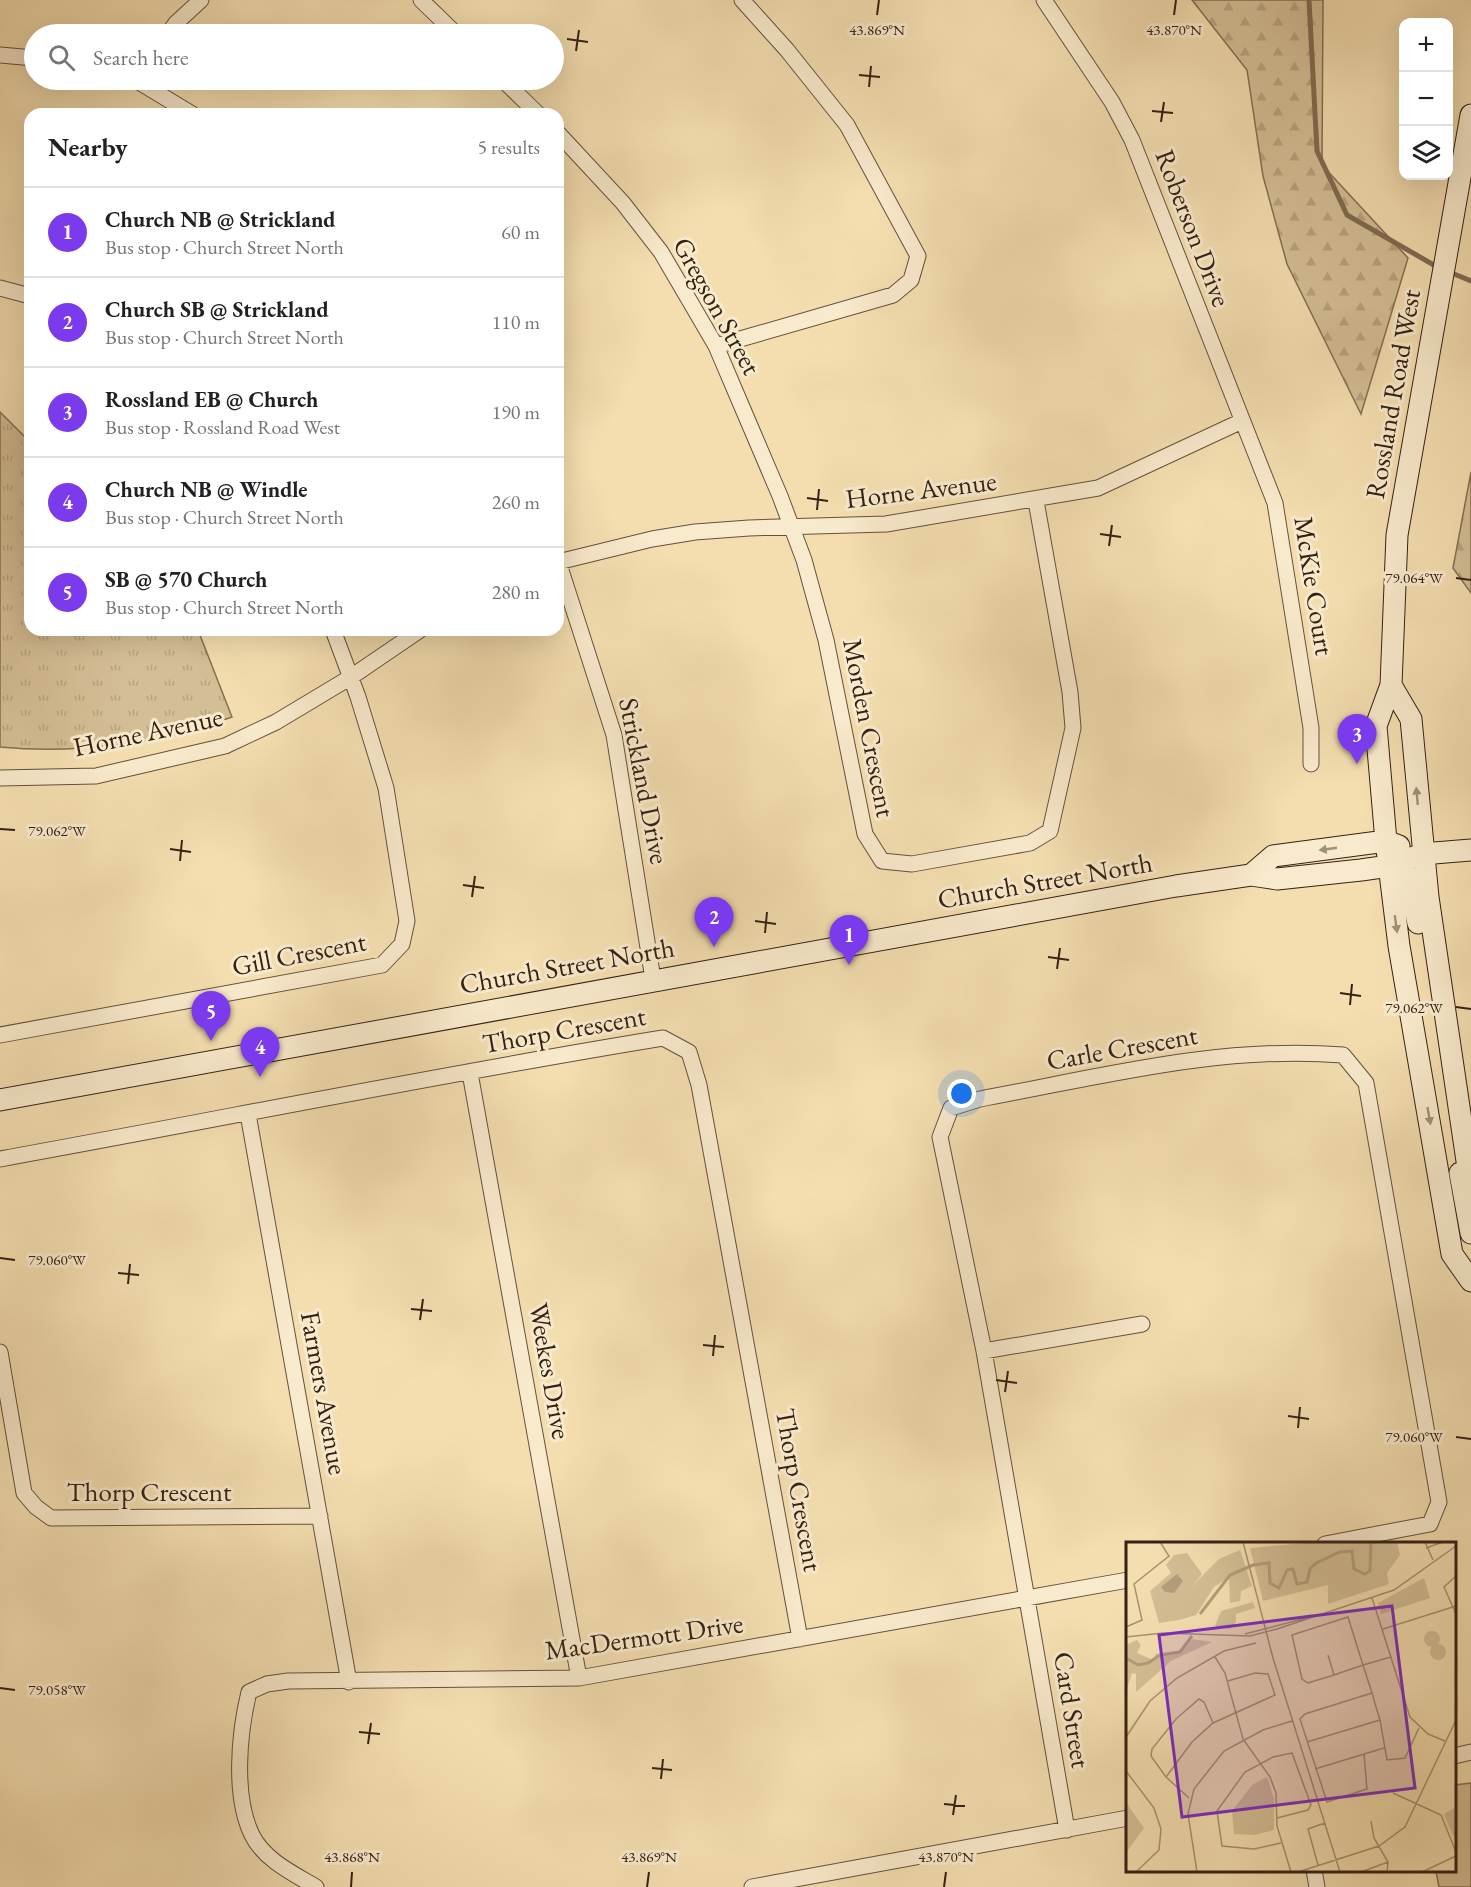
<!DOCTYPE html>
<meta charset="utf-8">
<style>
:root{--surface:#fff;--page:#f2f2f2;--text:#202124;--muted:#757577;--line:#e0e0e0;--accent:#7c3aed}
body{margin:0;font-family:"EB Garamond",serif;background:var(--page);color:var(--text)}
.controls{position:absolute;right:18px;top:18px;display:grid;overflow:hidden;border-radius:12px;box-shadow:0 6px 24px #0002}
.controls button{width:54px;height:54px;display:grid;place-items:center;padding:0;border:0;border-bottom:2px solid var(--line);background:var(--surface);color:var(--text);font:30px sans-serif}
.you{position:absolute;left:962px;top:1094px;width:21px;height:21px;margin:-15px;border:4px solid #fff;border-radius:50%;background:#1a73e8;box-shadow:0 0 0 9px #1a73e833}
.badge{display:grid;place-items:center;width:39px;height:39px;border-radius:50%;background:var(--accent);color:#fff;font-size:20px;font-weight:700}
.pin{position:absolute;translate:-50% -50px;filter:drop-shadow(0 2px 3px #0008)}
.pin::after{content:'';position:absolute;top:32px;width:21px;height:18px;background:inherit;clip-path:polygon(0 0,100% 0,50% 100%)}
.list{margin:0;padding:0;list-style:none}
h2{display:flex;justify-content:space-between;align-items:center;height:78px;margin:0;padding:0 24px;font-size:26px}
h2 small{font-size:20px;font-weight:400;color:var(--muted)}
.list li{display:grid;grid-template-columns:39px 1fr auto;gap:18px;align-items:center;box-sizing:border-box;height:90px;padding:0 24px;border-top:2px solid var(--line)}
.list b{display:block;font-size:22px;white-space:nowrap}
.list p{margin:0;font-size:20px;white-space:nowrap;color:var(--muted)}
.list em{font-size:20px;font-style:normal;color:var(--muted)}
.icon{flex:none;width:33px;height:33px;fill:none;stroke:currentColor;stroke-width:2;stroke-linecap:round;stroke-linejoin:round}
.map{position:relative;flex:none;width:1471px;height:1887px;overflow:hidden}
.search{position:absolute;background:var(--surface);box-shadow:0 6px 24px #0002;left:24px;top:24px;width:540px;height:66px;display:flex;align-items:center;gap:15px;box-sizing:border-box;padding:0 21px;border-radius:33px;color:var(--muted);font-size:22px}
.panel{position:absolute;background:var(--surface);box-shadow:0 6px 24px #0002;left:24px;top:108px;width:540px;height:528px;border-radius:18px}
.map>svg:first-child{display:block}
.grass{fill:#d4be95;stroke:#847054;stroke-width:1.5}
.forest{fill:url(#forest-firs);stroke:#847054;stroke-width:1.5}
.park{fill:url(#park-tufts);stroke:#847054;stroke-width:1.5}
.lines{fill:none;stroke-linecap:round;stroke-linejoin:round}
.stream{stroke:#816c52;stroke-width:5}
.street-casing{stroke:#65503b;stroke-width:17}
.secondary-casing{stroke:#352114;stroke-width:23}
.street{stroke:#f8eacc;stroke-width:15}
.secondary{stroke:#f8eacc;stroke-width:21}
.oneway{fill:#a09079}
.ticks{fill:none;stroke:#352114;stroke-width:2}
.labels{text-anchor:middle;stroke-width:6;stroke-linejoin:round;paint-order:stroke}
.street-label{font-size:27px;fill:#352114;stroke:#f8eacc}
.inset-river{fill:none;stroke:#b39e7b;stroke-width:3}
.inset-road{fill:none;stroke:#a89272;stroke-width:1.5}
.view{fill:#7b2cbf;fill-opacity:0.15;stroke:#7b2cbf;stroke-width:3}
.inset-edge{fill:none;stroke:#352114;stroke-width:3}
.ticks-label{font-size:15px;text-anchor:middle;fill:#352114;stroke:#f8eacc;stroke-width:6;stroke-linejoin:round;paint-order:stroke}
</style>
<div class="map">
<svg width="1471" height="1887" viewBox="0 0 1471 1887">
<defs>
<pattern id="forest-firs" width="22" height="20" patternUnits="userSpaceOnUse" patternTransform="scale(1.5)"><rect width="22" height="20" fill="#d4be95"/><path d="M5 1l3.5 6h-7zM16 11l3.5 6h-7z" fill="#b7a380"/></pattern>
<pattern id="park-tufts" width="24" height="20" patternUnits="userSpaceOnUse" patternTransform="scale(1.5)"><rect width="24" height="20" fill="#d4be95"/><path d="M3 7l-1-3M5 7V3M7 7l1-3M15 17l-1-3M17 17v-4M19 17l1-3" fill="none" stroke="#b7a380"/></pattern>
</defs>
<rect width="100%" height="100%" fill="#f4deb0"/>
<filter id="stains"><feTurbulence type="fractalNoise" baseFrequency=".00333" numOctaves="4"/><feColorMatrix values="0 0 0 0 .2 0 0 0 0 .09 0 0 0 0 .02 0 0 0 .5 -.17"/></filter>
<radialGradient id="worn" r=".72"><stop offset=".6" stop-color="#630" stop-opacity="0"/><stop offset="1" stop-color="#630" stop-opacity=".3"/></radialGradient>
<!-- grass -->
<path class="grass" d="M1471,1783V1887H1439L1436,1871L1454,1870L1455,1785Z"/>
<!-- forest -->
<path class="forest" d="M1192,0H1323L1322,165L1408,258L1361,414L1287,264L1263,176L1247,70Z
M1471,472V593L1453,568Z"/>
<!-- park -->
<path class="park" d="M0,412L30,442V630H198L232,717C159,744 77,754 0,747Z"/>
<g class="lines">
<!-- stream -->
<path class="stream" d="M1309,0L1317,151L1347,215L1439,268
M1447,271L1471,281"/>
<!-- street casing -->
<g class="street-casing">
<path id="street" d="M421,0L456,34
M1044,0L1112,102L1132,140L1275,503L1311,728V764
M168,34L176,23L201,0
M0,55L34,58
M129,80L139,82L192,114
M503,80L538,114
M558,133L623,203L661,252L716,346L780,496L804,560L826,640L865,834L882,861L912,864L1030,843L1050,831L1073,728L1070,692L1036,501
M0,288L30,296
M716,346L893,295L911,280L918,256L847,125L787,50L742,0
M558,561L614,735L653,979
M558,562L652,539L695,532L749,528L886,524L1098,488L1242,421
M0,778L96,776L225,746L276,722L351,677L420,630
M0,1035L382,965L402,944L407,921L386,788L358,697L333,630
M470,1073L579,1678
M248,1114L349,1682
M0,1159C221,1119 441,1074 663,1038L689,1052L699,1085L800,1639
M984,1351L1142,1324
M0,1352L24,1493L36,1507L51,1518L320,1516
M1454,1756L1471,1752
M1067,1830L984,1351L940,1137L951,1108L980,1099C1099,1077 1221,1045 1343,1055L1366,1083L1439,1502L1430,1524L1325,1544
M1314,1870L1317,1887
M316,1887C294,1874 264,1860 252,1835C233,1796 239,1733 249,1692L267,1684L288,1681L579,1678L1128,1580
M752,1887L1128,1818"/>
</g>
<!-- secondary casing -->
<g class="secondary-casing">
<path id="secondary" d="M1471,115L1397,535L1391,685L1376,726L1386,841L1399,946L1452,1254L1471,1281
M1391,685L1411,719L1428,897L1471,1188
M1393,851C1409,872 1413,899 1418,923
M1251,875L1273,856L1386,841L1399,846
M0,1100L1176,886L1251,875L1277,879L1361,870L1389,866L1422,854L1471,850
M1460,1173L1471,1233"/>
</g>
<!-- street -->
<use href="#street" class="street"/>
<!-- secondary -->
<use href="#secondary" class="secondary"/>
</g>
<!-- one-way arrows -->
<defs><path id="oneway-solid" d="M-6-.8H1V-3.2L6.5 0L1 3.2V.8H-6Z" transform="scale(1.5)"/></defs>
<g class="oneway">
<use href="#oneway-solid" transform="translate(1417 796) rotate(-95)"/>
<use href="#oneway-solid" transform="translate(1328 849) rotate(172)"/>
<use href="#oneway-solid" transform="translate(1396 924) rotate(82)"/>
<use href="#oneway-solid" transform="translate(1429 1116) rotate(80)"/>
</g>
<!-- ticks -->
<path class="ticks" d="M877,15L879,0M1174,15L1176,0M567,39L588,42M576,51L579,30M859,75L880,77M869,87L871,66M1152,111L1173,113M1161,122L1164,102M807,498L828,501M817,510L819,489M1100,534L1121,537M1109,546L1112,525M1456,578L1471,580M0,829L15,830M170,849L191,852M180,861L182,840M463,885L484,888M472,897L475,876M755,921L776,924M765,933L767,912M1048,957L1069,960M1057,969L1060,948M1340,993L1361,996M1350,1005L1352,984M1456,1007L1471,1009M0,1258L15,1260M118,1273L139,1275M128,1284L130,1264M411,1309L432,1311M420,1320L423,1299M703,1345L724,1347M713,1356L715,1335M996,1380L1017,1383M1005,1392L1008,1371M1288,1416L1309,1419M1298,1428L1300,1407M1456,1437L1471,1439M0,1688L15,1690M359,1732L380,1734M368,1744L371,1723M652,1768L672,1770M661,1779L663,1759M944,1804L965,1806M953,1815L956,1795M351,1887L352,1872M647,1887L649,1872M944,1887L946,1872"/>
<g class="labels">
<!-- street labels -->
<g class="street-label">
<text transform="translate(1193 228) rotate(69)" y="9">Roberson Drive</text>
<text transform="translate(717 306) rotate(61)" y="9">Gregson Street</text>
<text transform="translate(1393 394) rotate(-80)" y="9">Rossland Road West</text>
<text transform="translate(921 490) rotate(-7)" y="9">Horne Avenue</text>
<text transform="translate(1314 586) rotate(81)" y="9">McKie Court</text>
<text transform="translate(869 728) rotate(79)" y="9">Morden Crescent</text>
<text transform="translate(148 732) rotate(-12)" y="9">Horne Avenue</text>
<text transform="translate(644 781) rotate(79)" y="9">Strickland Drive</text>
<text transform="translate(1045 881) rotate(-10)" y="9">Church Street North</text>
<text transform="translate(299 954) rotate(-11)" y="9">Gill Crescent</text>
<text transform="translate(567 966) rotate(-10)" y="9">Church Street North</text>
<text transform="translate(564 1030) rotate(-10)" y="9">Thorp Crescent</text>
<text transform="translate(1122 1048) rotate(-10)" y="9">Carle Crescent</text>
<text transform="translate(550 1371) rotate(80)" y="9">Weekes Drive</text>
<text transform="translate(324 1393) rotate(80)" y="9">Farmers Avenue</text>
<text transform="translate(799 1490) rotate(80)" y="9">Thorp Crescent</text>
<text x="149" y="1501">Thorp Crescent</text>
<text transform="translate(644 1637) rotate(-8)" y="9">MacDermott Drive</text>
<text transform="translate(1072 1710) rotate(81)" y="9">Card Street</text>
</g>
</g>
<!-- overview -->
<g transform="translate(1126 1542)">
<rect width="330" height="330" fill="#f4deb0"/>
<path d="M298,36L304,56L255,72L252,61ZM298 97a8 8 0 1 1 16 0a8 8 0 1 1-16 0ZM304 110a8 8 0 1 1 16 0a8 8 0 1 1-16 0ZM0,260L18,286L0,311Z" fill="#d4be95"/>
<path d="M188,0H271L274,13L261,31L263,42L202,62V43L137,59L124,6ZM114,8L126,44L115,49L114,59L104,61L103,35L88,45L70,73L53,78L62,48L93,17ZM127,60L129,66L110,72V80L104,87L89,84L95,69ZM66,97L86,100L45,119L10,150V132L6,131L0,149V103L11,98L15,103L11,111L27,118L30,112L56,109Z" fill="#d4be95"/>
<path d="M61,11L76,32L62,49L53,78L33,81L24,49L45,31L40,23L48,13ZM141,235L148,257V288L129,293L108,292L106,269L126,243ZM330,265V300L318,272Z" fill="#d4be95"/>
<path d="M51,32L57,39L48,51L39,50L35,45Z" fill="#b39e7b"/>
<path class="inset-river" d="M74,72L104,33L127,23L143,21L144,41L153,46L161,28L167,27L171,42L181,40L184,27L190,21L214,10L226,9L228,27L239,32L244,29L245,0M0,116L12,123L22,121L34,113L54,110L66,94"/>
<path class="inset-road" d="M117,0L147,116L214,330M299,0L307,18M300,6L317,0M330,34L318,45L330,72M246,56L284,175L302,192L319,199M0,85L16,78L8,42L43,14L34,0M257,87L330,64M119,92L192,73M0,95L37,91L124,94L151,87L268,48L330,4M202,113L208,133M89,115L99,131L117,197L144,235L150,251L151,284L165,330M265,115L237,123L208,133L182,141L176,137L166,93L222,75L236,120L237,123L246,151L250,165L254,178L261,218L279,216L293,186M0,195L24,159L51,136L98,109L130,101M181,200L254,178M238,212L241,247L201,260L174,177L179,172L246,151M189,227L258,206M0,229L28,266L35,287L33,308L10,330M40,235L66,200L87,181L149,153L142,132L129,131L102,139M267,251L315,273L330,310M63,256L40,235L25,214L26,207L50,177L73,157L78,160L87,181M151,276L182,268L185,263L166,211L147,215L119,230L91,269L96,304L128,307L155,301M245,279L248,296L262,320L261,330M192,323L182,287L199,281M71,330L62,272L68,247L98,209L137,188L166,179M172,330L253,304L279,285L330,178M235,330L262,320M296,330L330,314"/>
<path class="view" d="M266,64L289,246L56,275L33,93Z"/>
<rect width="330" height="330" class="inset-edge"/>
</g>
<g class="ticks-label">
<text x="877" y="35">43.869°N</text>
<text x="1174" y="35">43.870°N</text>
<text x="1414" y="583">79.064°W</text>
<text x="57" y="836">79.062°W</text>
<text x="1414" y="1013">79.062°W</text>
<text x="57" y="1265">79.060°W</text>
<text x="1414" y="1442">79.060°W</text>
<text x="57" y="1695">79.058°W</text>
<text x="352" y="1862">43.868°N</text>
<text x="649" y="1862">43.869°N</text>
<text x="946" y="1862">43.870°N</text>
</g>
<rect width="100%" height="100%" filter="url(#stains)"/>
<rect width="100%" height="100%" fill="url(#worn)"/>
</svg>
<div class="controls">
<button>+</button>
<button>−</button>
<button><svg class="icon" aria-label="layers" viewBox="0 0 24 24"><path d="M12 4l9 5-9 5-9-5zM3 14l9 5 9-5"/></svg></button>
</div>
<div class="you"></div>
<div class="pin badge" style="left:849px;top:965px">1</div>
<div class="pin badge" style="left:714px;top:947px">2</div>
<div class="pin badge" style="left:1357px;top:764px">3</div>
<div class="pin badge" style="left:260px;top:1077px">4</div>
<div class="pin badge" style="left:211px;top:1041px">5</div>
<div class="search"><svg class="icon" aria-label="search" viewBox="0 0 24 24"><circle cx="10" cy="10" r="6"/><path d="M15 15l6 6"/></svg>Search here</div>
<section class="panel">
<h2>Nearby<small>5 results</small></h2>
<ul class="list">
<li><span class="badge">1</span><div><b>Church NB @ Strickland</b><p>Bus stop · Church Street North</p></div><em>60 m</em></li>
<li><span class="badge">2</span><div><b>Church SB @ Strickland</b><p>Bus stop · Church Street North</p></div><em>110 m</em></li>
<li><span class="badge">3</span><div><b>Rossland EB @ Church</b><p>Bus stop · Rossland Road West</p></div><em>190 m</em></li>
<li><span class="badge">4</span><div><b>Church NB @ Windle</b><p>Bus stop · Church Street North</p></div><em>260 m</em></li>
<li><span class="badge">5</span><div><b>SB @ 570 Church</b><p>Bus stop · Church Street North</p></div><em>280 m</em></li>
</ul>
</section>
</div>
